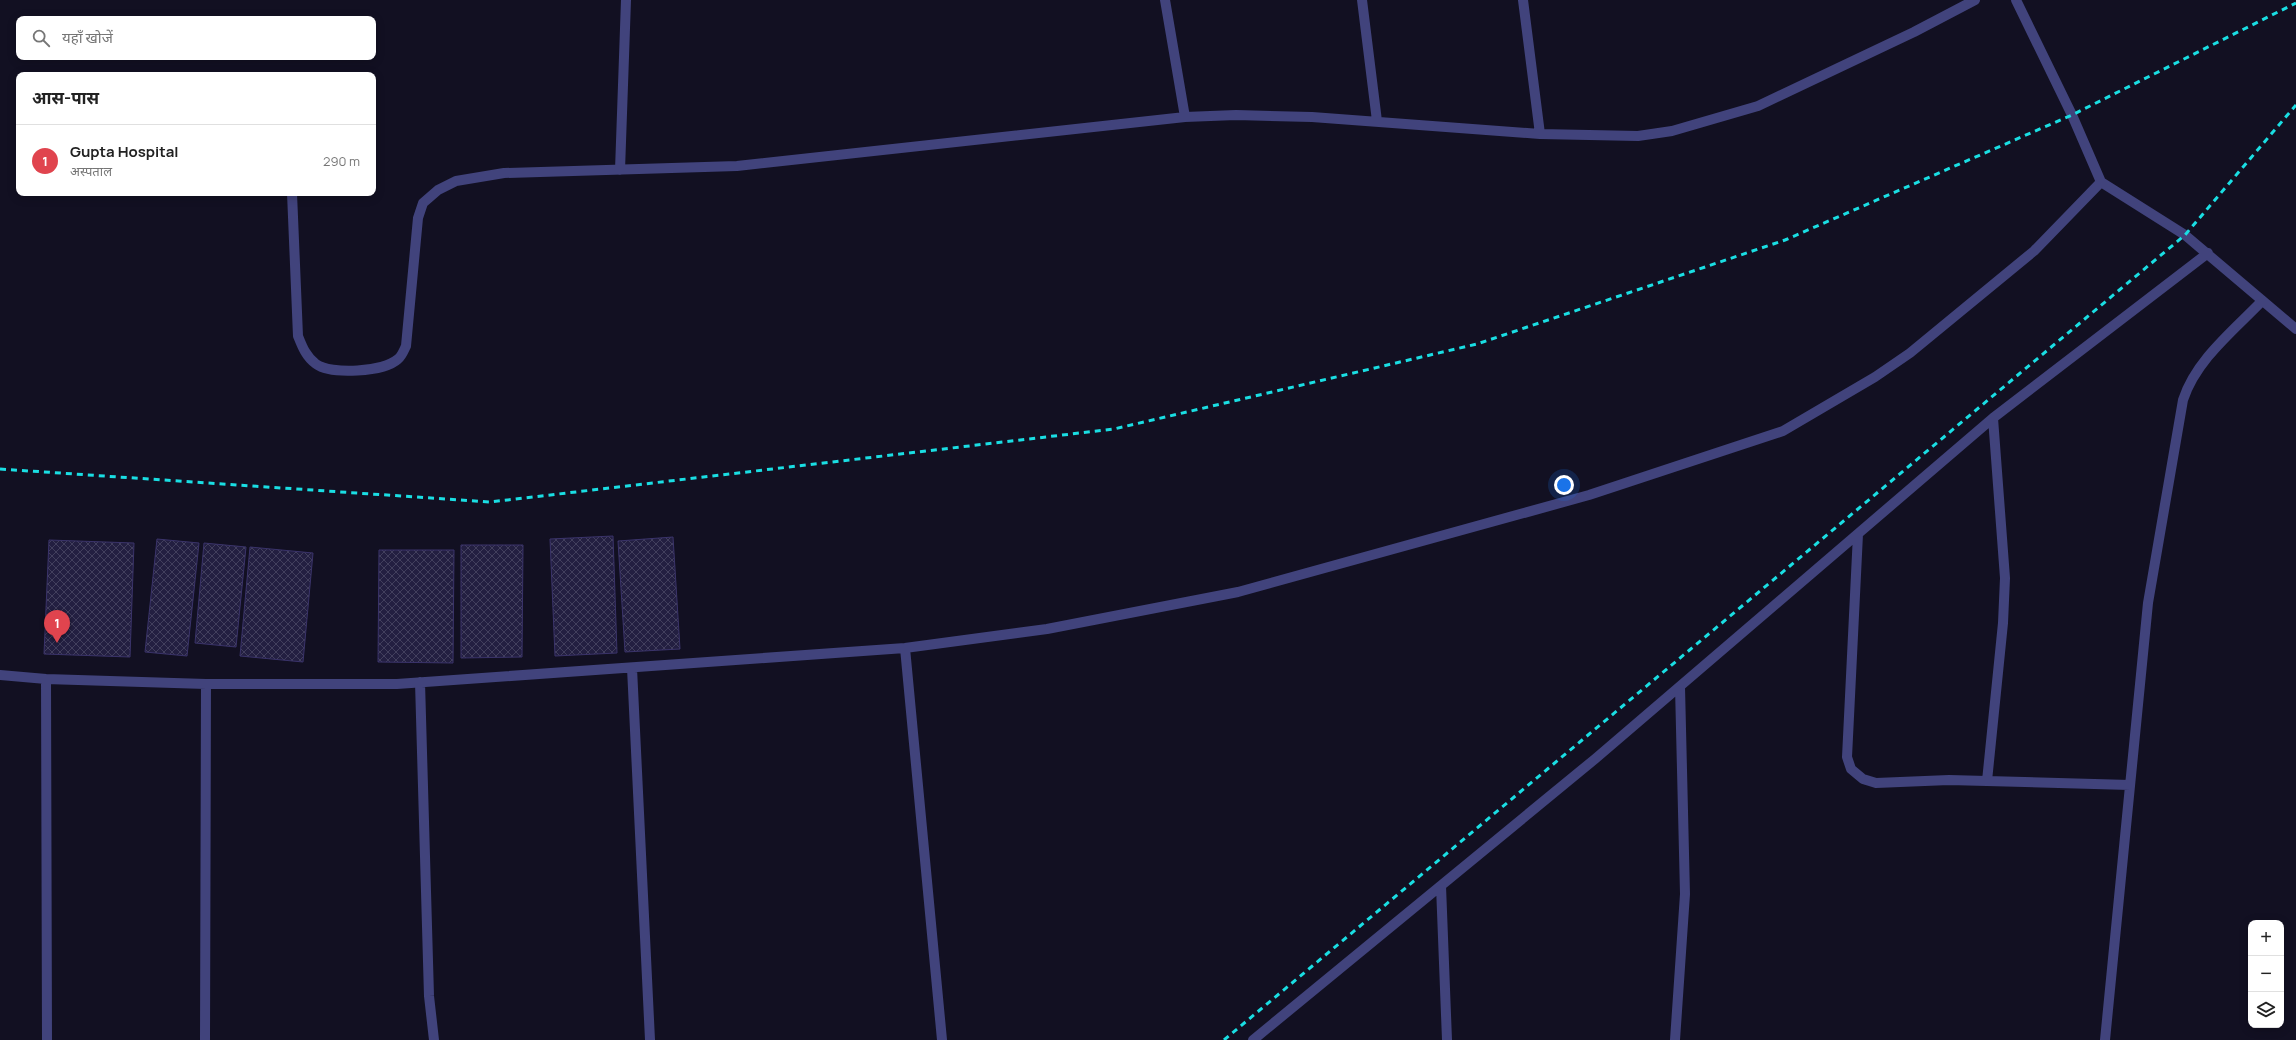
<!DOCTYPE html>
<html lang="hi">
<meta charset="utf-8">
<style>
:root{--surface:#fff;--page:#f6f6f6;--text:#222;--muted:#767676;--line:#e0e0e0;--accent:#db2777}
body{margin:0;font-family:Manrope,"Noto Sans Devanagari",sans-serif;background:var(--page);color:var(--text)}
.controls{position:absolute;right:12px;bottom:12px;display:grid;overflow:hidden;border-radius:8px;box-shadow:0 2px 10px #0003}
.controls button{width:36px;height:36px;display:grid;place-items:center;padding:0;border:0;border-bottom:1px solid var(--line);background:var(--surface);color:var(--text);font:20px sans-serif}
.you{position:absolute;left:1564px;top:485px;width:14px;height:14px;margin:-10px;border:3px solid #fff;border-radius:50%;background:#1a73e8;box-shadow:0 0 0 6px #1a73e833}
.badge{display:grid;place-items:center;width:26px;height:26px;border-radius:50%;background:var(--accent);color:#fff;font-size:13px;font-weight:700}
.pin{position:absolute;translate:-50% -33px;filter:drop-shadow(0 1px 2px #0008)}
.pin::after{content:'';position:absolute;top:21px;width:14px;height:12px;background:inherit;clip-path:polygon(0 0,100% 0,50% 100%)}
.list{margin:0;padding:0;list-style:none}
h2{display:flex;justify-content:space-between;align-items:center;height:52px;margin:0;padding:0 16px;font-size:17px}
h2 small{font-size:13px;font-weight:400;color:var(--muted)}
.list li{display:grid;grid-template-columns:26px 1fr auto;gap:12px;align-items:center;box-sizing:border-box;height:72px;padding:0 16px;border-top:1px solid var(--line)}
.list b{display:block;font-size:15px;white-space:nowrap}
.list p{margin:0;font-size:13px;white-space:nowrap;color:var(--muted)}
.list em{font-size:13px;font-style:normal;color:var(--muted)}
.icon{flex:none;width:22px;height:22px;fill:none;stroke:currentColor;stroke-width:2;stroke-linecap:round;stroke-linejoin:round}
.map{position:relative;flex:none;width:2296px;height:1040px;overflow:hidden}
.search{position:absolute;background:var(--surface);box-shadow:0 2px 10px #0003;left:16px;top:16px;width:360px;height:44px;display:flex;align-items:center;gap:10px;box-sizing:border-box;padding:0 14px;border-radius:8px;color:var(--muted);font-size:15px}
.panel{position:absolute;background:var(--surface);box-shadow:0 2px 10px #0003;left:16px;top:72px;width:360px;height:124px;border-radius:8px}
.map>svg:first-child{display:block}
.building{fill:url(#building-cross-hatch);stroke:#3a336a}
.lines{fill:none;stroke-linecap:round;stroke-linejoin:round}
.minor{stroke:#41437c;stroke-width:10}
.rail{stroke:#1adee3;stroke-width:3;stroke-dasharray:6 5;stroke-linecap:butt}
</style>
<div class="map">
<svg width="2296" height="1040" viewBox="0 0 2296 1040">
<defs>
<pattern id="building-cross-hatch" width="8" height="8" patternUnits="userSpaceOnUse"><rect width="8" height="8" fill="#231f41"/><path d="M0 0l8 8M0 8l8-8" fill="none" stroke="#423f5d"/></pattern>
</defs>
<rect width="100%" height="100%" fill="#121022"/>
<!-- building -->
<path class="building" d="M613,536L617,653L555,656L550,539Z
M673,537L680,649L625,652L618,541Z
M157,539L199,543L187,656L145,652Z
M49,540L134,543L130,657L44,654Z
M204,543L246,547L236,647L195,643Z
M461,545H523L522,657L461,658Z
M250,547L313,553L303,662L240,656Z
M379,550H454L453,663L378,662Z"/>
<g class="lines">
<!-- minor -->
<path class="minor" d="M1165,0L1185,117
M1362,0L1377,121
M1523,0L1540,134
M2016,0L2072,115L2101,182L2185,235L2296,329
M620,170L626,0
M292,193L298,336C302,346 306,357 316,364C331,375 384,372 398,359C402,356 404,350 406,346L418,218L423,203L438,190L456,181L504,173L737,166L1185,117L1236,115L1312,117L1540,134L1638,136L1672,131L1758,106L1914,32L1975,0
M1858,534L1847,757L1851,769L1863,779L1876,783L1949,780L2130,785
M905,648L942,1040
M632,668L650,1040
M0,675L46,679L206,684H397L905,648L1047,629L1238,592L1589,495L1783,431L1875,377L1910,353L2034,251L2101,182
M46,679L47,1040
M420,682L429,996L434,1040
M1987,781L2003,623L2005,578L1993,418
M1441,886L1447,1040
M205,1040L206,684
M1253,1040L1595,759L1993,418L2208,253
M1675,1040L1685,894L1680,687
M2105,1040L2148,603L2183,400C2196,360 2233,331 2262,301"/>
<!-- rail -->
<path class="rail" d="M0,469L490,502L1114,429L1477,344L1785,240L2072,115L2296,3
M1224,1040L2185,235L2296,105"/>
</g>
</svg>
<div class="controls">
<button>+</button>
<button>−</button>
<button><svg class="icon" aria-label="layers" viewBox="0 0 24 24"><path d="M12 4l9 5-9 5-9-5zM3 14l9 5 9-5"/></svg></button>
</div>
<div class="you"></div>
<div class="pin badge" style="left:57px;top:643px;background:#e0444e">1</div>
<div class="search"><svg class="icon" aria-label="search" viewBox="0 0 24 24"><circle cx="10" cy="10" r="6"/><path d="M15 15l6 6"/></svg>यहाँ खोजें</div>
<section class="panel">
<h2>आस-पास<small></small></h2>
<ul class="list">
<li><span class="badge" style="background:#e0444e">1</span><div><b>Gupta Hospital</b><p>अस्पताल</p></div><em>290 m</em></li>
</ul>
</section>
</div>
